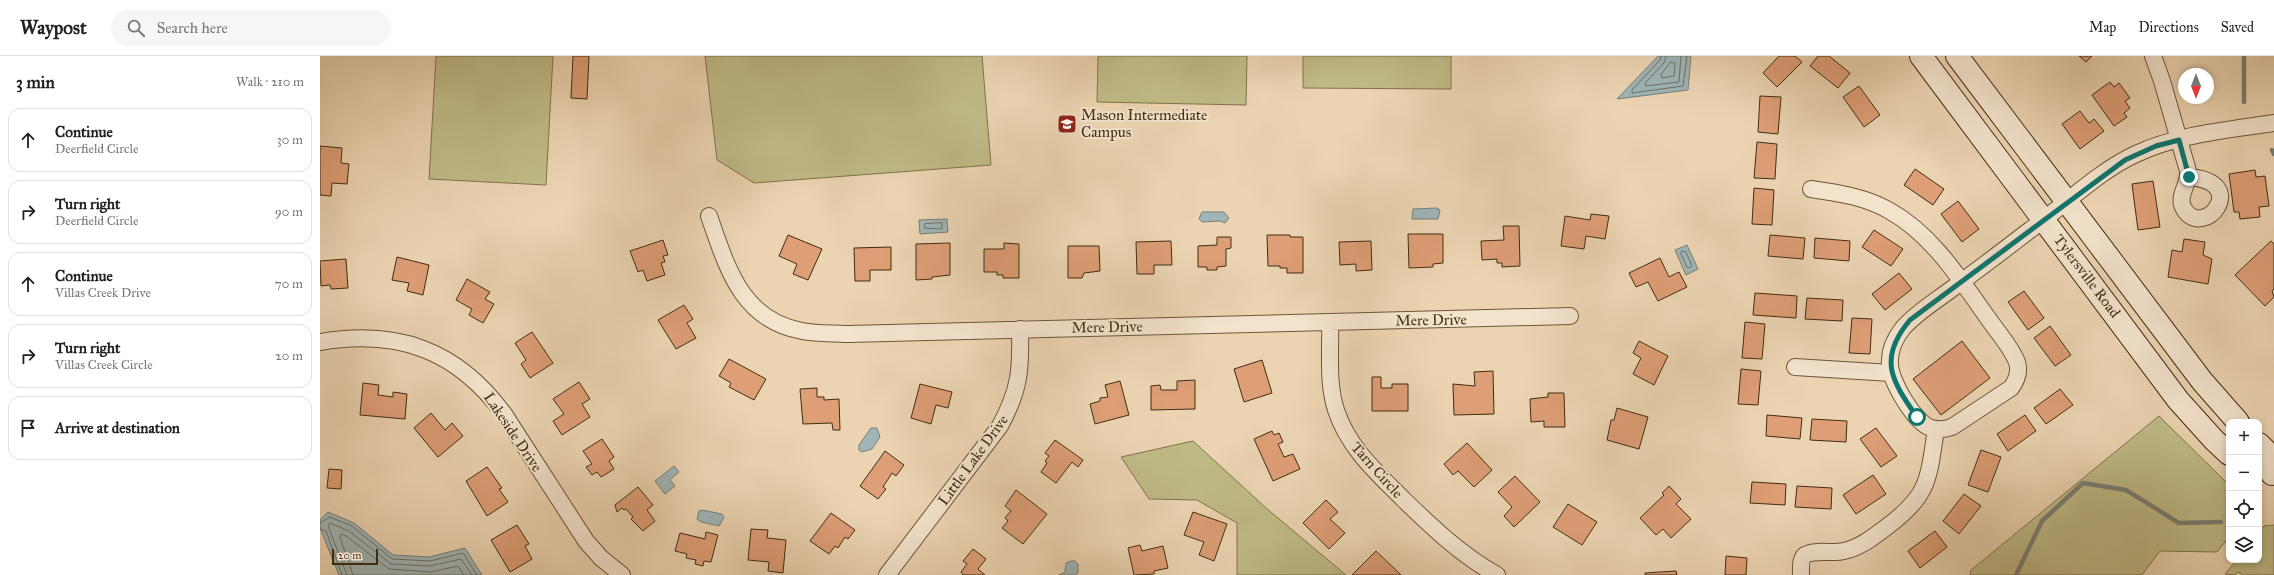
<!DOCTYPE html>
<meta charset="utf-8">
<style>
:root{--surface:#fff;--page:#f6f6f6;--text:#222;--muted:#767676;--line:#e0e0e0}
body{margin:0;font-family:"IM FELL Great Primer",serif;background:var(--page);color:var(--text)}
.controls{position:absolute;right:12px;bottom:12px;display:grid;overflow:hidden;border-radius:8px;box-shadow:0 2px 6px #0003}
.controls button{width:36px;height:36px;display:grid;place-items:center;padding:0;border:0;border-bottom:1px solid var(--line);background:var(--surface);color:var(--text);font:20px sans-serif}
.compass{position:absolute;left:1858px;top:12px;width:36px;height:36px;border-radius:50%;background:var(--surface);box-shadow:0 2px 6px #0003;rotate:180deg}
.scale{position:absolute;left:12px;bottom:10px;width:46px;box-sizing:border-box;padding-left:4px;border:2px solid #412d11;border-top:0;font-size:11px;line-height:14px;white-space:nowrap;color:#412d11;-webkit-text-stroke:3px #f3e3cd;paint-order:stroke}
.stop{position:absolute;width:12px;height:12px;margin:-9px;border:3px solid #0f766e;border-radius:50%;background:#fff}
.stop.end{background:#0f766e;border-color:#fff;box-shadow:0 1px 4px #0008}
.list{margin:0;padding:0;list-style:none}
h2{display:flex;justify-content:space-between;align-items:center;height:52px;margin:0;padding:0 16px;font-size:17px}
h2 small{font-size:13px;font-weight:400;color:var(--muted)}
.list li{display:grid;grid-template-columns:26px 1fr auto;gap:12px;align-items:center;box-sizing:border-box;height:64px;margin:0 8px 8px;padding:0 8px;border:1px solid var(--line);border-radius:12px}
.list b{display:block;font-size:15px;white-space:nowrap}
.list p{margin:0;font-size:13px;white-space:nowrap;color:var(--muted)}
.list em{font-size:13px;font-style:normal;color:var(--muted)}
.icon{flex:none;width:22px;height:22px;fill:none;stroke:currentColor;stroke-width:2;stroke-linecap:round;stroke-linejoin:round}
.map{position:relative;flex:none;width:1954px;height:519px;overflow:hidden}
header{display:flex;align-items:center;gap:24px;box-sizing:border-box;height:56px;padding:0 20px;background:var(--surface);border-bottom:1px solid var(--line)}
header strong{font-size:19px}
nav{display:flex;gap:22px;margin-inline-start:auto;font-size:14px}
.search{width:280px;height:36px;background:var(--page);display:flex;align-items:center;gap:10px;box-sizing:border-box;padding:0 14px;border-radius:22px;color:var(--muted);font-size:15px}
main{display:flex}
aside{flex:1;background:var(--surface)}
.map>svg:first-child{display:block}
.green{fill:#bfbb87;stroke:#80744c}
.water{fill:#9fb5b8;stroke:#797f75}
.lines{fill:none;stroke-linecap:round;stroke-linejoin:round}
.shore{stroke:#707164;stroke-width:1}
.stream{stroke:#797f75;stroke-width:4.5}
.building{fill:#de9e76;stroke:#412d11}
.minor-casing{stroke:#6c5739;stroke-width:18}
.secondary-casing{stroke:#412d11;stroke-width:24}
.minor{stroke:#f3e3cd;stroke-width:16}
.secondary{stroke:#f3e3cd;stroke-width:22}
.route{stroke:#0f766e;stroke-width:5}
.labels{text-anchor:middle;stroke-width:4;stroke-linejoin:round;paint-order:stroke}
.poi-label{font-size:15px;fill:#412d11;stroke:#f3e3cd;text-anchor:start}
.street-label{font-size:15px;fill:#412d11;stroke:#f3e3cd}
</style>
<header>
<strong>Waypost</strong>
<div class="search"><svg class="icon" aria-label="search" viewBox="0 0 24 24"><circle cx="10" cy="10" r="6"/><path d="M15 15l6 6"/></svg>Search here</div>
<nav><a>Map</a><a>Directions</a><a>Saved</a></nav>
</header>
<main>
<aside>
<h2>3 min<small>Walk · 210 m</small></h2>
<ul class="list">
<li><svg class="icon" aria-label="ahead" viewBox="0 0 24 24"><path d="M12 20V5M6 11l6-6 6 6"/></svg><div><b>Continue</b><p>Deerfield Circle</p></div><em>30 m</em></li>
<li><svg class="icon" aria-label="right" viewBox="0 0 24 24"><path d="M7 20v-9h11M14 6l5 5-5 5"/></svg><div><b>Turn right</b><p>Deerfield Circle</p></div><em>90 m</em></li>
<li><svg class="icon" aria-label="ahead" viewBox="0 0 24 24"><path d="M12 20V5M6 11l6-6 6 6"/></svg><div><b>Continue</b><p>Villas Creek Drive</p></div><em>70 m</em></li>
<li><svg class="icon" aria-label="right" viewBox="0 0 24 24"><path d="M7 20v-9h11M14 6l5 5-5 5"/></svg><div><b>Turn right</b><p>Villas Creek Circle</p></div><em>20 m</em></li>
<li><svg class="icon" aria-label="arrive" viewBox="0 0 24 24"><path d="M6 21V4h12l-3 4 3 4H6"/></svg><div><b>Arrive at destination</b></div></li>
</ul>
</aside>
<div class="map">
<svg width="1954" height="519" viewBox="0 0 1954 519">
<rect width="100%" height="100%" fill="#ecd4b2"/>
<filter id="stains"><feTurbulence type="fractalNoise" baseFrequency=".005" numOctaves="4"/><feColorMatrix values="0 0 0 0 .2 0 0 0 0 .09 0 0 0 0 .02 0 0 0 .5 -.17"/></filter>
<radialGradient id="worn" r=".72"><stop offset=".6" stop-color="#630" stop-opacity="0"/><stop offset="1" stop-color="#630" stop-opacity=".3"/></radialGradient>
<!-- green -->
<path class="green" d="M116,0H233L226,129L109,123Z
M385,0H662L671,109L434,127L397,104Z
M778,0H927L926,49L777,46Z
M983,0H1131V33L983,32Z
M1839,360L1909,429V481L1897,496L1840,495L1822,519H1650L1651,514Z
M873,385L946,452L1026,519H917V467L877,444L829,443L801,401Z
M1954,469V519H1923L1918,516L1915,519L1905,518L1917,504H1939V477L1944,470Z"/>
<!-- water -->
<path class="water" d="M1338,0H1371L1368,34L1297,43Z
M1117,152L1120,154L1118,163H1092L1093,153Z
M882,156H904L909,162L905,167L900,165L882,166L879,163Z
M627,163L628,176L600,178L599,164Z
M1367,189L1378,213L1366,219L1355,194Z
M551,372H557L560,381L552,393L542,396L539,394V389Z
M354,410L359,416L350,424L355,430L345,438L335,425Z
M382,454L402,458L404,461L399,470L381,466L377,463L379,455Z
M8,456L34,467L73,499L109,501L145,492L162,519H19L0,472V464Z
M751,505H755L758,508V516L756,519H739L745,516L746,507Z"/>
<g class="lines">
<!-- shore -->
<path class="shore" d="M1341,0L1340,4L1312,34V37L1363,30L1367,0
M1346,0L1344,7L1325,27L1326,30L1359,26L1361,0
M1351,6L1355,7L1354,20L1342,22L1341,19Z
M622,167V173L604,172L605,168Z
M1362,195L1366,196L1372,210L1370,212L1367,211L1361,198Z
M0,467L10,461L32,470L72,503L110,505L143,497L157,519
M0,473L6,475L22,519
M27,519L8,470L10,467L29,475L71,508L110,510L141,503L152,519
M33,519L20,481L21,478L26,480L69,513L111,516L138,510L144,519"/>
<!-- stream -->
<path class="stream" d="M1924,0V46
M1952,94L1954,98
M1696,519L1722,465L1763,427L1806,434L1859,467L1901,466"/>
</g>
<!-- building -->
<path class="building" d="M253,0H269L267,43L251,42Z
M1459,0H1475L1482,6L1457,31L1443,17Z
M1498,0H1509L1530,17L1518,32L1490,10Z
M1759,0H1772L1766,6Z
M1790,26L1794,31L1799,27L1810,42L1805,45L1810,52L1804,57L1807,61L1794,70L1772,39Z
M1539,30L1560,59L1544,71L1523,41Z
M1440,40L1461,41L1458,78L1438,76Z
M1760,55L1769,67L1774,63L1784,75L1760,93L1742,68Z
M1437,86L1457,88L1455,123L1434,122Z
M0,90L22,92L21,107L29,108L27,128L12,127L11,140L0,139Z
M1595,113L1624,133L1613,149L1584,129Z
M1935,114L1936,121L1945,120L1949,150L1939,151L1940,161L1920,163L1919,156H1914L1909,118Z
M1833,125L1840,171L1818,174L1812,128Z
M1434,132L1454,134L1452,169L1432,168Z
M1638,145L1659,173L1642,186L1621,158Z
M1271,158L1289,160L1285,183L1266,180L1264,193L1241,190L1245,160L1270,164Z
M1183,170H1199L1200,210L1182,211V207H1177V203L1162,204L1161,185L1184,184Z
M1554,174L1583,193L1571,210L1542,191Z
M1088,178H1123V207L1113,208V211L1089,212Z
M468,179L502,193L488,224L473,218L477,208L459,200Z
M947,179H970V181H983V217H967V212H960V210H948Z
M1450,179L1485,182L1483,203L1448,200Z
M897,181H911V192L906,193V210L897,211V214H887V211H878V190L897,189Z
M1495,182L1530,185L1529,205L1494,202Z
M1864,183L1885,186L1883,199L1892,203L1888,228L1848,221L1852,194L1862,196Z
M343,184L348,199L343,200L345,206L341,207L345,219L327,225L323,214L318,216L310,195Z
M851,185L852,209H834V218H817L816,186Z
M1051,185L1052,214L1036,215V208L1020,209L1019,186Z
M1951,185L1954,188V233L1952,235L1954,241L1945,250L1915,219Z
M630,187V219L612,221V223L596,224V188Z
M684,187L699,188V222H683V219H677V216H664V193H684Z
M748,190H779L780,215L764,217L762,222H748Z
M571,191V214H550V225H535L534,192Z
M77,201L109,209L103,239L87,235L89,227L72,224Z
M1340,202L1349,221L1359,216L1367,231L1338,245L1328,226L1316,231L1309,217Z
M26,203L28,232L11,233L10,229L1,230L0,205Z
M1579,217L1592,233L1565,254L1552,238Z
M147,223L170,236L165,243L174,248L163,267L149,259L152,253L136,244Z
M1704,235L1724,262L1708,274L1688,246Z
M1435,237L1477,240L1476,262L1433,259Z
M1487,242L1523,244L1522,265L1485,263Z
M364,249L373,263L367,267L376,282L356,293L338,264Z
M1532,262L1552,263L1550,298L1529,297Z
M1425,266L1445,268L1442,303L1422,302Z
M1730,270L1751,299L1735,310L1714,282Z
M212,276L233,307L210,322L201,308L206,304L195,287Z
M1319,285L1348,300L1334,329L1313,318L1321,302L1313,297Z
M1642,285L1670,322L1621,359L1593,323Z
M409,303L446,323L434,344L409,331L411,327L399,320Z
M942,304L952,337L924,346L914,313Z
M1421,313L1441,315L1438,349L1418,348Z
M1173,315L1174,358L1134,359L1133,328L1155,330L1154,316Z
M1052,321H1061V332H1072V328H1088V355H1052Z
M875,324V353L831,354V330L840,329L841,334H857V325Z
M800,325L809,359L775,368L770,348L780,345V342L788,341L785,329Z
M259,326L270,343L262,348L270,361L242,379L233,365L244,358L233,343Z
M43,327L59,329L58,339L73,341V336L87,338L85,363L40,359Z
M600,328L632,336L628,352L616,349L611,368L591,362Z
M497,332V341H504V344L519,343L520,374H513L512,367L483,368L480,333Z
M1740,333L1753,349L1726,368L1714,352Z
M1228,337H1244L1245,371H1224V365L1211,366L1210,343L1228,341Z
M1297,352L1328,361L1319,393L1287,384L1291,364H1294Z
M111,357L125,374L132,367L143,380L118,401L94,372Z
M1447,359L1482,362L1480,383L1446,380Z
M1705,359L1716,375L1688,395L1677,378Z
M1492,363L1527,365L1526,386L1490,384Z
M1556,372L1577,400L1561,411L1540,383Z
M952,375L954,379L959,377L963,386L958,388L964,401L973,398L980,413L953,425L934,383Z
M282,383L294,401L289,405L294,413L281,421L277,416L272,419L266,411L272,408L263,395Z
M735,384L763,404L758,411L752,406L736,427L721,416L727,407L725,405L729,400L725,397Z
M1147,387L1172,414L1154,431L1138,415L1133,419L1124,408Z
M1661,394L1681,401L1668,436L1648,429Z
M565,395L584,409L576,420L572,417L563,431L566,433L558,443L540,430Z
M167,411L182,432L179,433L188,446L167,460L146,425Z
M9,413L22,414L21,433L7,432Z
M1553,419L1566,438L1536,458L1523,439Z
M1195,420L1220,446L1194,471L1184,460L1192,451L1178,436Z
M1432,426L1466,428L1465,449L1430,447Z
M1349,430L1361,443L1356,448L1371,463L1351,482L1343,473L1336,479L1320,462L1344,439L1342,437Z
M1477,430L1512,432L1511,453L1475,451Z
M318,431L333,449L327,454L335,465L323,475L311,463L313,461L306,453L304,454L302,452L297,456L295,449Z
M696,434L727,458L703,488L682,472L688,465L685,462L691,455L685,450Z
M1644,438L1661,450L1639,478L1623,465Z
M1006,444L1018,456L1010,463L1025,477L1009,493L983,467Z
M1248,448L1277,466L1262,489L1233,471Z
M873,456L907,468L894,505L879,499L884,486L864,479Z
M511,457L535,474L528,483L525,481L518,492L515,490L509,498L490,485Z
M197,469L209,488L205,490L212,503L190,516L171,484Z
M431,473L448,474L447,482L466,484L463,517L448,515L449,506L428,504Z
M1615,475L1627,491L1600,512L1588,495Z
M386,476L398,479L391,506L384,505L383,510L375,508L376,504L366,502L367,498L355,495L360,477L385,483Z
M820,489L822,495L843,490L848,512L834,515V518L814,519L808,492Z
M653,493L666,503L658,513L665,519H643L641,516L647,508L643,505Z
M1056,495L1081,519H1032Z
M1406,500L1427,502L1426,519H1405Z
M1356,515L1357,519H1325V517Z"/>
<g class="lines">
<!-- minor casing -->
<g class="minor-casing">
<path id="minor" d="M1833,0L1842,25L1868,115C1870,128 1856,140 1864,153C1883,185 1932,126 1869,121
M1491,133C1519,137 1546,141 1570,155C1613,179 1642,226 1670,265C1679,278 1691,291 1697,306C1700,316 1697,324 1691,332L1632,371C1626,373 1618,374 1611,372C1595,367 1570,325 1570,308C1569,295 1575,282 1583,272C1597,256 1616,245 1633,232C1659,213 1684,194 1710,174C1742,151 1780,114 1816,98C1858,78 1909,74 1954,67
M389,160C407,211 421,264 482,275C497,278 512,277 528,278L1250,260
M1010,266C1011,294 1007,327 1016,354C1028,391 1056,416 1083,443C1113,472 1141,499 1177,519
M0,286C78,273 137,294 184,358L266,485L281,502L302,519
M1475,311L1571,317
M567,519L680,370C700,333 701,314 700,273
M1481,519C1481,513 1480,503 1485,499C1495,493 1513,498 1524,495C1539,492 1552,482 1564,473C1609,440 1608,426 1616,373"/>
</g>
<!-- secondary casing -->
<g class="secondary-casing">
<path id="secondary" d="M1601,0L1858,344L1894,384L1909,398
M1637,0L1882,325L1918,366
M1939,388L1945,394L1952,418"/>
</g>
<!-- minor -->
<use href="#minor" class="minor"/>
<!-- secondary -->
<use href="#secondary" class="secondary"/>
</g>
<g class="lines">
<!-- route -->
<path class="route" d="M1597,361C1572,325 1557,303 1590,264L1805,104L1836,90L1859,84L1869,121"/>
</g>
<!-- icons -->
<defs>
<g id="school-square" transform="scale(1)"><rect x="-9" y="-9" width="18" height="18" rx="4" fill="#8f2418" stroke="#f3e3cd"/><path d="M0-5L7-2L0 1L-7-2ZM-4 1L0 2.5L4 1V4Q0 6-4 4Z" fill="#fff"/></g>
</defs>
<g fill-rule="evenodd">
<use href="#school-square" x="747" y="68"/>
</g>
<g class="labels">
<!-- poi labels -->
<g class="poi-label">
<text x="761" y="64">Mason Intermediate<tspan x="761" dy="17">Campus</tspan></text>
</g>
<!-- street labels -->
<g class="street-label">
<text transform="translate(1767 220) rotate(53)" y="5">Tylersville Road</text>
<text transform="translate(1111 264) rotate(-1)" y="5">Mere Drive</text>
<text transform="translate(787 271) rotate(-1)" y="5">Mere Drive</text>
<text transform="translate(193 376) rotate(56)" y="5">Lakeside Drive</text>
<text transform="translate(653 404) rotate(-54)" y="5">Little Lake Drive</text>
<text transform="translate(1057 414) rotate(48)" y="5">Tarn Circle</text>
</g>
</g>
<rect width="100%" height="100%" filter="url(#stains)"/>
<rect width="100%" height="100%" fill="url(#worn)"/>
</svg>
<div class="controls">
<button>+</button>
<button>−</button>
<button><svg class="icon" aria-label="locate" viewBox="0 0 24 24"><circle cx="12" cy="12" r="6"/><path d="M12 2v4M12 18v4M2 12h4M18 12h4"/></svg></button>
<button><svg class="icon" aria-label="layers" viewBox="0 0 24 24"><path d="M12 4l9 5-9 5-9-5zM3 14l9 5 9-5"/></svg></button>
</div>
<svg class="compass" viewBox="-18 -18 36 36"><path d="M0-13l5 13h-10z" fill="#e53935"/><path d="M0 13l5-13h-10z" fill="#767676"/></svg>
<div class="scale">20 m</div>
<div class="stop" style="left:1597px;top:361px"></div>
<div class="stop end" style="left:1869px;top:121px"></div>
</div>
</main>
